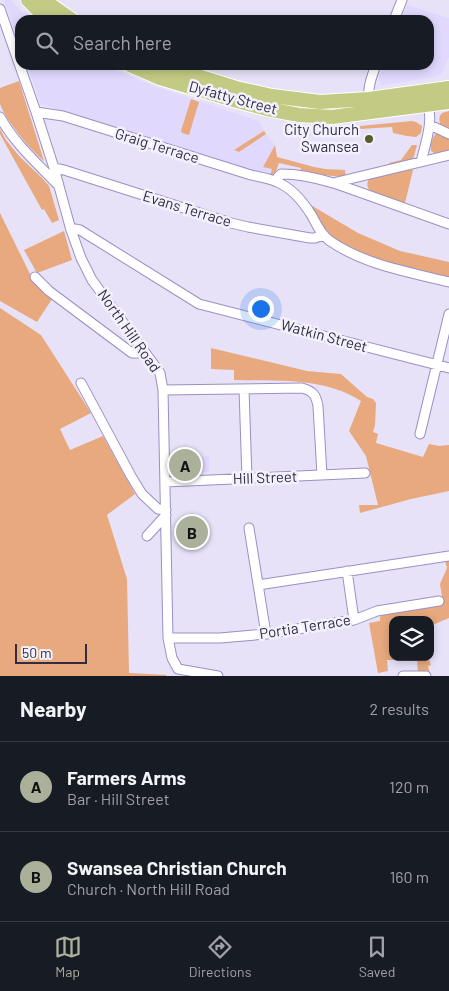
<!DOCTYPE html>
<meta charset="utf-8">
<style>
:root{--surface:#171b24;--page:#20242c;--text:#f1f3f6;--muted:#9ea1a6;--line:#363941;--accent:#abb09b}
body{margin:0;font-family:Barlow,sans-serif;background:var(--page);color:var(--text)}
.controls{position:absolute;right:15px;bottom:15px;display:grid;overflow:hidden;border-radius:10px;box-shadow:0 2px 8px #0003}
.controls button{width:45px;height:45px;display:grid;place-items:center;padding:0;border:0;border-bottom:1px solid var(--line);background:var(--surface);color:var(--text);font:25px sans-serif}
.scale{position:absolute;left:15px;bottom:12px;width:72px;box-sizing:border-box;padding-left:5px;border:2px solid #312c41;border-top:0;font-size:14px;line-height:18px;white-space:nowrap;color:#312c41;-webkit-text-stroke:4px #f3f1fc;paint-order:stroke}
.you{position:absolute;left:260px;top:308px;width:18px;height:18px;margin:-12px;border:4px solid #fff;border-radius:50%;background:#1a73e8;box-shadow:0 0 0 8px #1a73e833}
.badge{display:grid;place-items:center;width:32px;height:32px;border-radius:50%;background:var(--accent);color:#111;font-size:16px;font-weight:700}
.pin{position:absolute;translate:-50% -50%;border:2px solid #fff;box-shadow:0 1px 5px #0006}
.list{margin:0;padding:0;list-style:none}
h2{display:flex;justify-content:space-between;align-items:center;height:65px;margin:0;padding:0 20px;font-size:21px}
h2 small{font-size:16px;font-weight:400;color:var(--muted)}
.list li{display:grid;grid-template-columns:32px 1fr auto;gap:15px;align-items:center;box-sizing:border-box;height:90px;padding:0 20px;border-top:1px solid var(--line)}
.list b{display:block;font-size:19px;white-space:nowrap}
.list p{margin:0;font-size:16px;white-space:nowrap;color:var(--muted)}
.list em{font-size:16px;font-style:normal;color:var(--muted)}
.icon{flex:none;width:28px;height:28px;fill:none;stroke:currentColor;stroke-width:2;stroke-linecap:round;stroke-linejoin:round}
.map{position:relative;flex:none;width:449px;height:676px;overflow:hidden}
.search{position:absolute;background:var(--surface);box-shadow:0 2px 8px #0003;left:15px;right:15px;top:15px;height:55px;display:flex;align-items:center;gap:12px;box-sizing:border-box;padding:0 18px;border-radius:15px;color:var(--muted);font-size:19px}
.sheet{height:245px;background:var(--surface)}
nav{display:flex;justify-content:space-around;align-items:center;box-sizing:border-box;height:70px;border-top:1px solid var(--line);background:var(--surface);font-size:14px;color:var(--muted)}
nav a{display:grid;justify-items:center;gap:2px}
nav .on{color:var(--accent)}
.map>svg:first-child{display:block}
.built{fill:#e1d8fe}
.green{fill:#e7a97d}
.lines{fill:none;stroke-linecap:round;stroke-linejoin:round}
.minor-casing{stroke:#9c8fc2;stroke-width:11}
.primary-casing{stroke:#fff;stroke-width:16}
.minor{stroke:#fff;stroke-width:9}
.primary{stroke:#c2ca83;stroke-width:14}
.poi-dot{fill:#565d2b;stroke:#f3f1fc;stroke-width:2}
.labels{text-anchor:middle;stroke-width:5;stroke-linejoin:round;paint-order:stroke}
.street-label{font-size:15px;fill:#312c41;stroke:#f3f1fc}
.poi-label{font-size:15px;fill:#312c41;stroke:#f3f1fc;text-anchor:end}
</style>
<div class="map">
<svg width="449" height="676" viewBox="0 0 449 676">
<rect width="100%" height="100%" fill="#e7e2f8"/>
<!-- built -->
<path class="built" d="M4,0H11L30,20H20V45Z
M407,5L449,18V57L442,73L436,77L382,85L379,80V77L384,65H429V20H401Z
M27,65H103L156,87L259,121L266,134L275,145L263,166L272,169L270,176L41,104Z
M209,456V472L174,473L173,458Z"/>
<!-- green -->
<path class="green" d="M19,81L44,161C30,149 6,121 0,104C0,99 0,93 0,88Z
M191,99L199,102L189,135L182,133L181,131Z
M449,111V128L440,124C439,119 439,116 442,113Z
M412,121L416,122L422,126L421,133L416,137L407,136L393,133L392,127L360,129V126Z
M0,129L6,140L19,156L42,178L49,186L59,220L52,223L44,209L42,210L0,134Z
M264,131L266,134L239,152L234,150Z
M437,133L449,137V152L436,154L431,151C430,145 432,137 437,133Z
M275,145L277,157L314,167L325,169L345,170L346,177L321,175L300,172L301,168L279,163L276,171L271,176H270L272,169L263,167Z
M412,145H417L413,160L389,169V163L401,160Z
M410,169L413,170L405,203L374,193C367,190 366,185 369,178H371Z
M309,204L358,233L400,251L449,262V277C414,269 378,264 346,246C341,243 335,240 330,236C321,227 315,215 309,204Z
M0,213L32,278L52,299L37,322L0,301Z
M64,231L72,260L37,273L24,250Z
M0,308L41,335L91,413L60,429L70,450L103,436L135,494L107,515L127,579L129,673L167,675L166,676H0Z
M211,348L307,371L341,374L359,390L367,397L373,399L376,403L375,425L373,432L378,434L376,443L423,457L429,444L439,446L449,445V491L411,499L360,513L359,505H378L366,456L349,431L361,401C324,377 277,381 234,380V370L211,369Z
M445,561H449V618L430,626V620H393V657H428L431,665L428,666L430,674L418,673L417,660H387L388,671L378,673L369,623L380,621V617L383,613L443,603L440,584L447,568Z"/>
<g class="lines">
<!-- minor casing -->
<g class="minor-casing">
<path id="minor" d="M0,9L36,112L54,168L71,230L81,258L92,280L160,373L163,390L168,638L172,658L178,669
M394,20L402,0
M369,103C367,90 371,78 376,65
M36,112L63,116L251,175C259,177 269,178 277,182C292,188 304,203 312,216C317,225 321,235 330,241C365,265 409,272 449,282
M0,117C14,143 37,163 57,184
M430,125L449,134
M421,162C426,141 434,121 427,100
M54,168L64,170L231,223L248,227L310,238H315L323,235
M277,182L278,177L281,174C299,174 317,178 333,183L449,155
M334,183L449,224
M71,230L75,229L80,230L199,304L449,368
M35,277L49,291L132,353H144
M81,383L131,476L142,494L158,509L166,510
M244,389L247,479
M163,390L302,388C313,391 316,395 318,406L322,475
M420,434L449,314
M165,482L365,473
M249,528L266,634
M147,536L166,515
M347,571L354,620
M258,585L449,556
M168,638H220L266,634L354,620L377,611L439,601
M178,669L218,676
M403,676H426"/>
</g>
<!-- primary casing -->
<g class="primary-casing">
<path id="primary" d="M28,0L41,13L50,20
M45,0L52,6L72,20
M130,65L160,78L237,101L267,109L299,115L332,117L449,102
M162,65L236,88L272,96L320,102L369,99L449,88"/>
</g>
<!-- minor -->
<use href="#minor" class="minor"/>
<!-- primary -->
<use href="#primary" class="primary"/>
</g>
<!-- markers -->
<circle class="poi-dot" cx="369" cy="139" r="5"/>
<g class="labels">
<!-- street labels -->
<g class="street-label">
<text transform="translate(233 98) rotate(15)" y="5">Dyfatty Street</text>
<text transform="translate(157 146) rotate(17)" y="5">Graig Terrace</text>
<text transform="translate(187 209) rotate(17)" y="5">Evans Terrace</text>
<text transform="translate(129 331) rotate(55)" y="5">North Hill Road</text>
<text transform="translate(324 336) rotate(15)" y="5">Watkin Street</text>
<text transform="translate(265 478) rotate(-2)" y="5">Hill Street</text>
<text transform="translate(305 627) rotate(-9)" y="5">Portia Terrace</text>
</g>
<!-- poi labels -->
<g class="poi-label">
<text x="359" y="135">City Church<tspan x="359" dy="17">Swansea</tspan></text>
</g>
</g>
</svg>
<div class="controls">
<button><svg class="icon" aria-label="layers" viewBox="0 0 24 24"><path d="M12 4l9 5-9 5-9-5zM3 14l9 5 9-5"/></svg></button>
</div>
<div class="scale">50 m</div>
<div class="you"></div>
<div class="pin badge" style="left:185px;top:465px">A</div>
<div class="pin badge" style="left:192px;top:532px">B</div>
<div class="search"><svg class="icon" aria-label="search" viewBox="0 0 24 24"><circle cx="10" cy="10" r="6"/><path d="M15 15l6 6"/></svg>Search here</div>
</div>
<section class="sheet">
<h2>Nearby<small>2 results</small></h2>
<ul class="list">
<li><span class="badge">A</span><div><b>Farmers Arms</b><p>Bar · Hill Street</p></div><em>120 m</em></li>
<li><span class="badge">B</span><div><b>Swansea Christian Church</b><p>Church · North Hill Road</p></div><em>160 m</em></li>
</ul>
</section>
<nav>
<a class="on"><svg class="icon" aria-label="map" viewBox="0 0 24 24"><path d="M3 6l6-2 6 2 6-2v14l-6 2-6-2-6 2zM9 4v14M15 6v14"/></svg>Map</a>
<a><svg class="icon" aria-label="directions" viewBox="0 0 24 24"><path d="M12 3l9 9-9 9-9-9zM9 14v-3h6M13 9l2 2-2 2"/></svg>Directions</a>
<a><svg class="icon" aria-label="saved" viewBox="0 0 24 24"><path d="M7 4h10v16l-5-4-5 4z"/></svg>Saved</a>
</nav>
